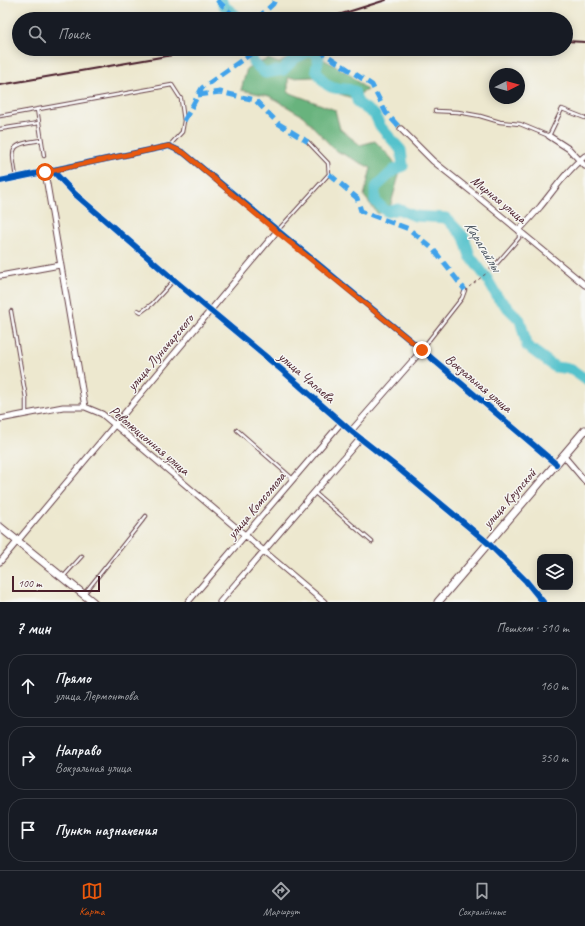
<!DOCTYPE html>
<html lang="ru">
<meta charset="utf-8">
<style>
:root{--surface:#171b24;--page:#20242c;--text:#f1f3f6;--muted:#9ea1a6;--line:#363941;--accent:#ea580c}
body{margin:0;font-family:Caveat,sans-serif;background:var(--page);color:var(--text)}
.controls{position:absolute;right:12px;bottom:12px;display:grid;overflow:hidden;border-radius:8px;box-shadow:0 2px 10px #0003}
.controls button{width:36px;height:36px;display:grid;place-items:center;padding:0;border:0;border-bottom:1px solid var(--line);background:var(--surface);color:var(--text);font:20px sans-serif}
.compass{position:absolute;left:489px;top:68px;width:36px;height:36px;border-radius:50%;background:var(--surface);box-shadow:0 2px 10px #0003;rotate:85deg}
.scale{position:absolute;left:12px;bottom:10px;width:88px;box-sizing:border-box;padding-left:4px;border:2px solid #4a1f2b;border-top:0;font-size:11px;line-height:14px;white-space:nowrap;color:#4a1f2b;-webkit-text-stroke:3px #f6f6f2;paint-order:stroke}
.stop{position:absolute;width:12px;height:12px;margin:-9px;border:3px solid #ea580c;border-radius:50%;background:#fff}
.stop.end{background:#ea580c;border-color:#fff;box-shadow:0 1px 4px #0008}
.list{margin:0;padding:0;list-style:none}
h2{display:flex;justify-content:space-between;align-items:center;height:52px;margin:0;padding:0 16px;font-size:17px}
h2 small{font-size:13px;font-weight:400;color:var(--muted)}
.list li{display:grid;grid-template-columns:26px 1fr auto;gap:12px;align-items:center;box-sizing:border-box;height:64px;margin:0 8px 8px;padding:0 8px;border:1px solid var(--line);border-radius:16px}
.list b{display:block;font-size:15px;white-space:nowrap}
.list p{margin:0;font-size:13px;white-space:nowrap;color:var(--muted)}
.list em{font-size:13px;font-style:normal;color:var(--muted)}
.icon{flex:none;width:22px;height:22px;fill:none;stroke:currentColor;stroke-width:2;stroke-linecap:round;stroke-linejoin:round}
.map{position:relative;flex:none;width:585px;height:602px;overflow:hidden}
.search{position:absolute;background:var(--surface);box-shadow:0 2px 10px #0003;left:12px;right:12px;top:12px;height:44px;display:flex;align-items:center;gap:10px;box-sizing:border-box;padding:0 14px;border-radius:22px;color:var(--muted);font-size:15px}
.sheet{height:268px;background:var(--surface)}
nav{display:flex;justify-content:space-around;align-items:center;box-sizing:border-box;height:56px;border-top:1px solid var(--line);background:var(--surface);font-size:11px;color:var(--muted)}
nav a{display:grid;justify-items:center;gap:2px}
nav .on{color:var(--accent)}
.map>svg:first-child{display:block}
.forest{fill:#67b37d;stroke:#586954}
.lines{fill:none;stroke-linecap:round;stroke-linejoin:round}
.river{stroke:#55c2cc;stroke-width:11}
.service-casing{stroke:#623d44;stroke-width:4.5}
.minor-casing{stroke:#623d44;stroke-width:7}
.secondary-casing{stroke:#623d44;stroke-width:9}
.path{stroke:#623d44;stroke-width:1;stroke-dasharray:3 3;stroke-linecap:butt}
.service{stroke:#fff;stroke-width:2.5}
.minor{stroke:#fff;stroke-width:5}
.secondary{stroke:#fff;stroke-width:7}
.rail{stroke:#4a1f2b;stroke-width:2}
.quiet{stroke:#40a2eb;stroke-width:5;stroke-dasharray:10 5;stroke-linecap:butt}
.cycleway-casing{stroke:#f6f6f2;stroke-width:8}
.cycleway{stroke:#0057b8;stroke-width:6}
.route{stroke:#ea580c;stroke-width:5}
.labels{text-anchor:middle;stroke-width:3;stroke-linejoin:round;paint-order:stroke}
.street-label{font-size:14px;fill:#4a1f2b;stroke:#f6f6f2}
.water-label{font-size:15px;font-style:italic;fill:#4e5863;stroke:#f6f6f2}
</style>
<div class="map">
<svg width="585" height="602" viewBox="0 0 585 602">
<rect width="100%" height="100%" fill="#f6f6f2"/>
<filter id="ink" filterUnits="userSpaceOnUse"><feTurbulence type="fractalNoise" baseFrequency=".025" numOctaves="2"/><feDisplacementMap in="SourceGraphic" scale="8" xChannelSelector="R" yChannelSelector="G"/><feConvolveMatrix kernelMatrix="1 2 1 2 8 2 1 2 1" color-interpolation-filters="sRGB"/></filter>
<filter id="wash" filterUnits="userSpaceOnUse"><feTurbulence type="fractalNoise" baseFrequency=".012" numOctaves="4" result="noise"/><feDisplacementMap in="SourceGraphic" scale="16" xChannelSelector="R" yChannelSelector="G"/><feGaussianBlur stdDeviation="0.9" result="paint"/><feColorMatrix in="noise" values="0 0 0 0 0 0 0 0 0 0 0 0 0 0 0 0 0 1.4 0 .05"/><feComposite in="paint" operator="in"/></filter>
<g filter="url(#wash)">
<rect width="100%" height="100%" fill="#ede8cf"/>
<!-- forest -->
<path class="forest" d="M305,49L348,73L367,90L352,98L334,92L314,77L288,78V92L335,110L340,129L360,145L375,141L392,159L400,172L390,207L378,214L364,196L371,168L335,150L303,116L269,96L241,90L247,68L268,59L279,63Z"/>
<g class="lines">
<!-- river -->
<path class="river" d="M221,0L224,6L241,19
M251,49L253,62L265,73L283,70L295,58L312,50L319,57L316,70C320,77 325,86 334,88C343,90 346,87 354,91L358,103L375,115L380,126L401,150L403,166L394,170L375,188V201L387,212L398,209L415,216L446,218L464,237L470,256L486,277L498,298L520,320L527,346L555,367L571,369L585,379"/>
</g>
</g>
<g filter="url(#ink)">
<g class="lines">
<!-- service casing -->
<g class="service-casing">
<path id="service" d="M37,109L44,156
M435,111L458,112L480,116L500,122L520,124L549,136L562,109L585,118
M0,116L172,85L181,99L184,121L182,132L169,146
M0,129L39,123
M16,177C11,146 9,145 41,140
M278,230L329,174L328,163L308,142
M492,269L519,238V231
M138,310L141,312L152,304L174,280
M11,311L26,398V413
M422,349L462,298L465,290
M237,430L293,479
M315,493L372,542
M63,577L82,556
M84,594L146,516"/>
</g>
<!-- minor casing -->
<g class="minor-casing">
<path id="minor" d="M401,129L433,161L477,196L585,285
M549,136L569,149L585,166
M53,171L75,194L174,280L283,371L351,431L398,468L488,543L526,581L543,602
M45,172L85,407L102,414L324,602
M0,181L169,146L184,153L422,350L556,464
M519,230C526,223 533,215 540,207C554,190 567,170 585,156
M0,276L60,265
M0,419L63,407H85
M351,431L422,350
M563,455L585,481
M0,562L277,231
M188,602L341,423
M220,602L360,439"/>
</g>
<!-- secondary casing -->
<g class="secondary-casing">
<path id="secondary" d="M0,527L93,602
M438,602L585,430"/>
</g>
<!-- path -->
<path class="path" d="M469,287L488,272"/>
<!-- service -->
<use href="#service" class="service"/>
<!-- minor -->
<use href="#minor" class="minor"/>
<!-- secondary -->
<use href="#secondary" class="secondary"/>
<!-- rail -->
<path class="rail" d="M332,17L386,0
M566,41L585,42
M0,85L207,49"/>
<!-- quiet -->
<path class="quiet" d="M217,0L237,19
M257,19L273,4L275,0
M317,49L372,85L386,113L401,129
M252,53H272L289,49
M198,95L220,92L255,100L279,124L308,142
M184,121L202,88L252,53L251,49
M329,174L357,198L361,211L409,229L433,249L465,290"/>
<!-- cycleway casing -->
<g class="cycleway-casing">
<path id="cycleway" d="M53,171L75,194L174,280L283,371L351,431L398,468L488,543L526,581L543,602
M0,181L169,146L184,153L422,350L556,464"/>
</g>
<!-- cycleway -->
<use href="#cycleway" class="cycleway"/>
</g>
</g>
<g class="lines" filter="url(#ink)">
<!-- route -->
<path class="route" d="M45,172L169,146L184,153L277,232L422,350"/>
</g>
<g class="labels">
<!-- street labels -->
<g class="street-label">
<text transform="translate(499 199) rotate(39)" y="5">Мирная улица</text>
<text transform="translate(160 352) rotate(-50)" y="5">улица Луначарского</text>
<text transform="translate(307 377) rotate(41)" y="5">улица Чапаева</text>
<text transform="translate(479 383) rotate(40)" y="5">Вокзальная улица</text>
<text transform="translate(150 440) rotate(40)" y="5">Революционная улица</text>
<text transform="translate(509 498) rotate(-49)" y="5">улица Крупской</text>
<text transform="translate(256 505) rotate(-50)" y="5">улица Комсомола</text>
</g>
<!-- water labels -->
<g class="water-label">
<text transform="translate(483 246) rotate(58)" y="5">Карагайлы</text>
</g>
</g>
</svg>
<div class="controls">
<button><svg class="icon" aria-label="layers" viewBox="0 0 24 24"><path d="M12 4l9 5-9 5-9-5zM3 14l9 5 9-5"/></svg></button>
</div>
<svg class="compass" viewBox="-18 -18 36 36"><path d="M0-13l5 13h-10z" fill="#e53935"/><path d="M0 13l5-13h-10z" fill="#9ea1a6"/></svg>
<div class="scale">100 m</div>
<div class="stop" style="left:45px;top:172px"></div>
<div class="stop end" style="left:422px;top:350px"></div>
<div class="search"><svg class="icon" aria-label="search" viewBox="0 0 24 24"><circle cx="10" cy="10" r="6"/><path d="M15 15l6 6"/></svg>Поиск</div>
</div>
<section class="sheet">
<h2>7 мин<small>Пешком · 510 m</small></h2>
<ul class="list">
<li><svg class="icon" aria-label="ahead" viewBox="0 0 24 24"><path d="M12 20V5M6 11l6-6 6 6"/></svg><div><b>Прямо</b><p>улица Лермонтова</p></div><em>160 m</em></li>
<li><svg class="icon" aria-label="right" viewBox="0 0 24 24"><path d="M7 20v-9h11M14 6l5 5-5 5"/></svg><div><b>Направо</b><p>Вокзальная улица</p></div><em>350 m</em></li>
<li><svg class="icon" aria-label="arrive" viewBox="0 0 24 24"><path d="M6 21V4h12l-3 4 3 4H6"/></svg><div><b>Пункт назначения</b></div></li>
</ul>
</section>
<nav>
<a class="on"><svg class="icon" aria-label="map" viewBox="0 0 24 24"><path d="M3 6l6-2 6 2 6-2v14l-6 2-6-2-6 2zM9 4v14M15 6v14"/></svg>Карта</a>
<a><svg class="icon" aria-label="directions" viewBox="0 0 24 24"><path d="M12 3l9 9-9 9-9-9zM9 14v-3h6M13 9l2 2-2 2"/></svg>Маршрут</a>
<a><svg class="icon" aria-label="saved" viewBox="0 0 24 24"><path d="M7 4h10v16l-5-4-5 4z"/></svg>Сохранённые</a>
</nav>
